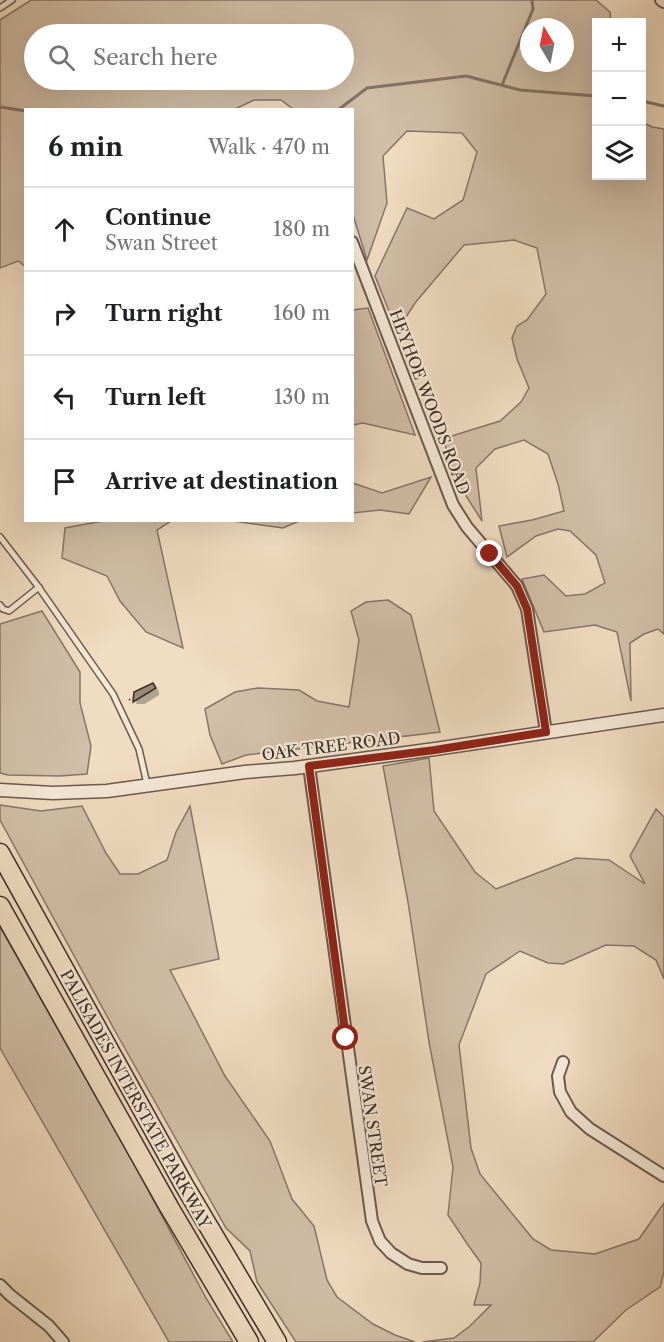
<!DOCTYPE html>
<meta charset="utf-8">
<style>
:root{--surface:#fff;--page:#f6f6f6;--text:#202124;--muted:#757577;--line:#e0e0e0}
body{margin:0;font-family:"Libre Caslon Text",serif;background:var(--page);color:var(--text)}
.controls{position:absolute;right:18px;top:18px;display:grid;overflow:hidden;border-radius:0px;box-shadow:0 6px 24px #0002}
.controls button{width:54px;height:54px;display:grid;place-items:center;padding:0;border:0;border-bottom:2px solid var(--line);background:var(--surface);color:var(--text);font:30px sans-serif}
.compass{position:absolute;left:520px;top:18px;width:54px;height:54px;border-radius:50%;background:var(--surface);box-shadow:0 6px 24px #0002;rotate:350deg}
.stop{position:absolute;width:18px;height:18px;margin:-14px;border:4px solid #8f2418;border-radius:50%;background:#fff}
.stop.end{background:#8f2418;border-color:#fff;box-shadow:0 2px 6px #0008}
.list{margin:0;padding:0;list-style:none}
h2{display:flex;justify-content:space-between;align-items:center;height:78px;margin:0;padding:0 24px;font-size:26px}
h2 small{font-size:20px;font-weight:400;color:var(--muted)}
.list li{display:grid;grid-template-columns:39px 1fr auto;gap:18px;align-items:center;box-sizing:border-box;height:84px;padding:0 24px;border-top:2px solid var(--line)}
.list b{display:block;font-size:22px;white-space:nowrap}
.list p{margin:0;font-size:20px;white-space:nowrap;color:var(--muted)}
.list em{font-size:20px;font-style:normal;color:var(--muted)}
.icon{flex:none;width:33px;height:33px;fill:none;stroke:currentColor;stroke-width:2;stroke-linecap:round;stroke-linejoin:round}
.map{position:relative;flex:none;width:664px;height:1342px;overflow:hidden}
.search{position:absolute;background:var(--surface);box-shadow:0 6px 24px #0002;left:24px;top:24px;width:330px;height:66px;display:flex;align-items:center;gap:15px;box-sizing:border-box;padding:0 21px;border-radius:33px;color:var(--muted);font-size:22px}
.panel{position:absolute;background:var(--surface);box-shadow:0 6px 24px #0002;left:24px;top:108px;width:330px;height:414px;border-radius:0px}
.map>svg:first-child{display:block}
.green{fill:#d2bfa8;stroke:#887668;stroke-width:1.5;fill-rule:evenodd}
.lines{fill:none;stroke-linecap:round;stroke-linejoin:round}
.stream{stroke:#847465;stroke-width:3}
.building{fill:#9b8978;stroke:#3d2e28;stroke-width:1.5;filter:url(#shadow)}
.service-casing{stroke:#6a5a4e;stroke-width:8}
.minor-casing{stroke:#6a5a4e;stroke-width:14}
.tertiary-casing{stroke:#6a5a4e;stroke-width:15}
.motorway-casing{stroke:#3d2e28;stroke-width:21}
.path{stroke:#3d2e28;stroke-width:1.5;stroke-dasharray:1.5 3;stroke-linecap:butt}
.service{stroke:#f6e9d7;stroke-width:5}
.minor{stroke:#f6e9d7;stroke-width:10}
.tertiary{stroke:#f6e9d7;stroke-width:12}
.motorway{stroke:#f1ddc2;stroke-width:18}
.route{stroke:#8f2418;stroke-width:8}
.labels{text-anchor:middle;stroke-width:4.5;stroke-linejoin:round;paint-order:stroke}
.street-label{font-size:16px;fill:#3d2e28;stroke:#f6e9d7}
</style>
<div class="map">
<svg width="664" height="1342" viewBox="0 0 664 1342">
<defs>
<filter id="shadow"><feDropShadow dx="3.5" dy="6" stdDeviation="0" flood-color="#0004"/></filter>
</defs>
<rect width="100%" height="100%" fill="#f1ddc2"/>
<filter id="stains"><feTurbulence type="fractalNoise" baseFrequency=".00333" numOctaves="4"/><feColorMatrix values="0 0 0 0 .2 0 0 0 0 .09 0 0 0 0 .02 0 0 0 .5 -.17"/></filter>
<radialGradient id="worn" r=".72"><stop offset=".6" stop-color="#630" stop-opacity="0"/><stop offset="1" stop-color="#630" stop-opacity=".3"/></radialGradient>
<!-- green -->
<path class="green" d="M31,0H596L610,12L611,22H596V176H642V122L652,127L664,129V634L658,629L644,634L630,643L631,701L617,632L595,625L544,632L522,579L544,575L566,596L585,594L605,583L596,555L570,531L558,529L536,536L507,557L499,526L532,520L564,511L558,484L548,454L524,440L495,449L476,468L482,521L447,466L445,438L500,421L521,402L529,388L517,359L512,338L517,326L527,320L546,294L537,248L514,240L464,245L415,303L397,331L375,276L407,208L434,219L463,200L477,152L462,133L407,131L383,156L387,203L367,260L353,215L352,110L293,109L281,100H254L233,110H26L25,266L18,261L0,268V20ZM529,27H565V63H529ZM34,34H344V80H34Z
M368,308L415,435L363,423L353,425V310Z
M431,477L409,514L380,510L353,513V483L382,493Z
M108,520L171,521L157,530L183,648L146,632L120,601L107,576L62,558L65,528Z
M233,521H299L283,528Z
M388,600L411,615L440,732L246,755L222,764L210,735L205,709L235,692L258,688L299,690L317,701L349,707L359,640L351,611L366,602Z
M42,611L80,672V703L91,746L87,774L60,776L8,775L0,773V624Z
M429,758L434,811L475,872L496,889L576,858L609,860L645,884L630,856L656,809L664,817V979L656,960L634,946L606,945L563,964L548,963L520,951L486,974L459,1045L471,1148L480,1174L533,1239L551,1250L595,1254L639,1239L664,1203V1272L660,1287L626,1310L593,1342H422L454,1338L470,1326L491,1305H474L480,1283L481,1263L468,1245L448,1215L453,1167L429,1042L408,902L383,766Z
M0,805L41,811L82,806L106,853L120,874H138L167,860L176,832L190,806L219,959L170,970L225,1076L270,1141L292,1199L314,1226L327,1280L337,1297L373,1324L395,1335L415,1342H296L257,1282L250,1251L226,1228L114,1029L0,820Z
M0,927L133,1162L206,1298L233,1342H169L0,1048Z"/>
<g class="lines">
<!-- stream -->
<path class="stream" d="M502,85L533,9L532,0
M642,101L664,106
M0,107L26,111
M338,110L367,88L466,76L520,90L596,96"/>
</g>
<!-- building -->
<path class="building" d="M153,683L156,688L133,702L134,692Z"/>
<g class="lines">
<!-- service casing -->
<g class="service-casing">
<path id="service" d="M0,8L12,0
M0,537L37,585L113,694L139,749L147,784
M0,605L3,609L9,611L39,587"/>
</g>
<!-- minor casing -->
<g class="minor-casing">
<path id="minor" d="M661,0L664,2
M352,242L453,505L467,527L517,586L527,609L546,732
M309,766L372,1221L380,1241L391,1253L408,1264L422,1268H441
M563,1062L558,1076L560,1092L571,1112L590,1129L664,1176
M0,1285L10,1295L49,1326L63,1342"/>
</g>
<!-- tertiary casing -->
<g class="tertiary-casing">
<path id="tertiary" d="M0,790L53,793L107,791L245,772L295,768L435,749L664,715"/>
</g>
<!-- motorway casing -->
<g class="motorway-casing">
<path id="motorway" d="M0,853L184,1185L277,1342
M0,906L169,1207L249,1342"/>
</g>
<!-- path -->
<path class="path" d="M129,700L134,697"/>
<!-- service -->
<use href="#service" class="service"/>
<!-- minor -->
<use href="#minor" class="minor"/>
<!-- tertiary -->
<use href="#tertiary" class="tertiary"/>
<!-- motorway -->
<use href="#motorway" class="motorway"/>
</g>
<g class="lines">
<!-- route -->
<path class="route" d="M346,1038L309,766L435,750L546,732L527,609L517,586L490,554"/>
</g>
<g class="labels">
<!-- street labels -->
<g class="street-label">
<text transform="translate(430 402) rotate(69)" y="6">HEYHOE WOODS ROAD</text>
<text transform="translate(331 746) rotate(-7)" y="6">OAK TREE ROAD</text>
<text transform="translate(136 1099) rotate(61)" y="6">PALISADES INTERSTATE PARKWAY</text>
<text transform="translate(373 1126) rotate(82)" y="6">SWAN STREET</text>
</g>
</g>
<rect width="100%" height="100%" filter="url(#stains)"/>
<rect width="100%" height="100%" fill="url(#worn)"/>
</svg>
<div class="controls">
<button>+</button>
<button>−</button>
<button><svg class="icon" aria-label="layers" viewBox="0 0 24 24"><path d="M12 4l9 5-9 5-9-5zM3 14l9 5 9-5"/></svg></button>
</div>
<svg class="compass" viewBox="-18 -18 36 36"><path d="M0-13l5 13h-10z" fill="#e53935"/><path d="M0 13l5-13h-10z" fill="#757577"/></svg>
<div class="stop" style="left:346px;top:1038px"></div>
<div class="stop end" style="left:490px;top:554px"></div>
<div class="search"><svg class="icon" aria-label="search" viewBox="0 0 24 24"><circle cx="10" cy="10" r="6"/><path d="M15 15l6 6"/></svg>Search here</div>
<section class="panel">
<h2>6 min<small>Walk · 470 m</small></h2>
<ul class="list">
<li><svg class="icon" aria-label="ahead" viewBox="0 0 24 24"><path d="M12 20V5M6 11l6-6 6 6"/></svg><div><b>Continue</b><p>Swan Street</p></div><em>180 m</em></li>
<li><svg class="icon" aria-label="right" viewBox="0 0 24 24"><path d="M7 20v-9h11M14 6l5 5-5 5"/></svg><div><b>Turn right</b></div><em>160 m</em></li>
<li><svg class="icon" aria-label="left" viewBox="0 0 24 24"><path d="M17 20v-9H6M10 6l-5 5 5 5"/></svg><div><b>Turn left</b></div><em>130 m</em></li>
<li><svg class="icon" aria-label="arrive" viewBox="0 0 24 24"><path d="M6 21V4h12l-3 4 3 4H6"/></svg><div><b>Arrive at destination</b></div></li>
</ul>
</section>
</div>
